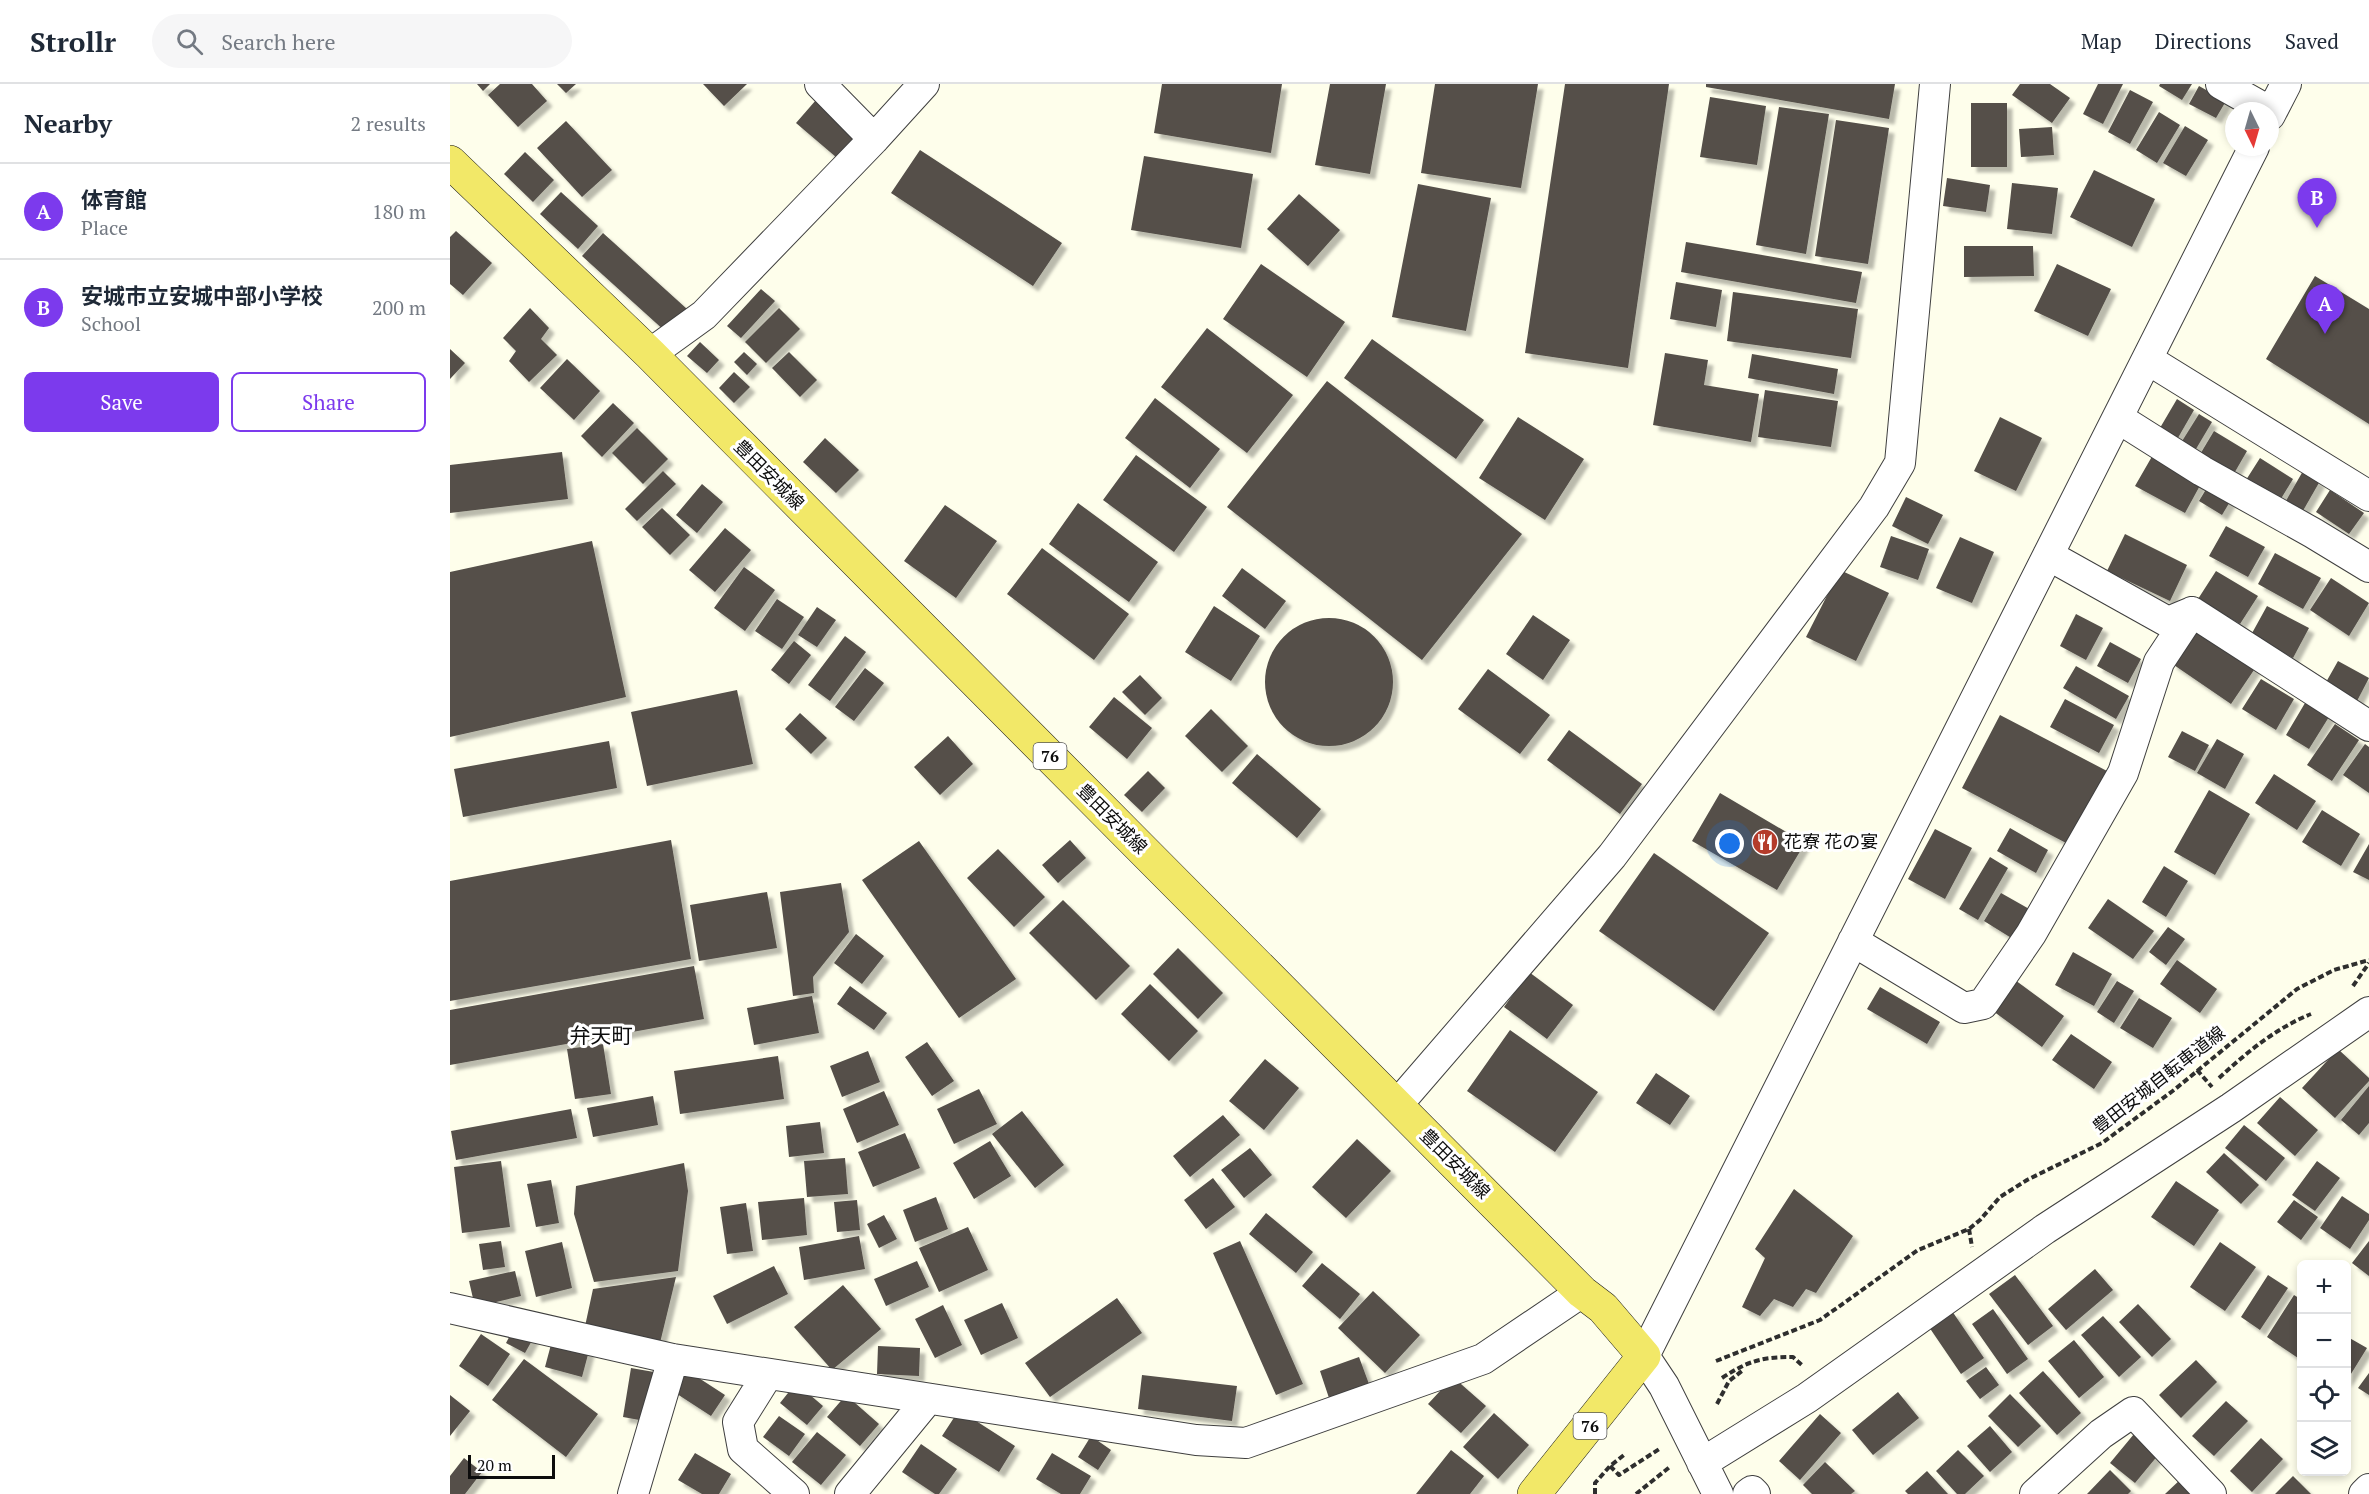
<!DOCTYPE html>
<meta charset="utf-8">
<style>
:root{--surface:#fff;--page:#f6f6f7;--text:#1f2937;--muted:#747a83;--line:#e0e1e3;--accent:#7c3aed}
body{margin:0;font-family:"PT Serif","Noto Sans JP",serif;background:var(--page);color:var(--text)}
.controls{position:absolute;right:18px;bottom:18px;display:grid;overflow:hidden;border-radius:9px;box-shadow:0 3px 9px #0003}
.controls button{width:54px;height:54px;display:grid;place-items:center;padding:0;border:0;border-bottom:2px solid var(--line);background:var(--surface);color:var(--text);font:30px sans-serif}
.compass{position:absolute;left:1775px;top:18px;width:54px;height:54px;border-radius:50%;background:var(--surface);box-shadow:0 3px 9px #0003;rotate:175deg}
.scale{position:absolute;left:18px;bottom:15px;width:87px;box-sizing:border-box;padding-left:6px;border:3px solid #0c0c0c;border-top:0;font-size:16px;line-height:21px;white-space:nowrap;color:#0c0c0c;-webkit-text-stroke:4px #fff;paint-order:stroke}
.you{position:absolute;left:1280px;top:760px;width:21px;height:21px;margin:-15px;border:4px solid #fff;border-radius:50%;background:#1a73e8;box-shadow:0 0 0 9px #1a73e833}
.badge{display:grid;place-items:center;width:39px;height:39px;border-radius:50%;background:var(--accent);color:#fff;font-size:20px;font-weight:700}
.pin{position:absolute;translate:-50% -50px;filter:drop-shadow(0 2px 3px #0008)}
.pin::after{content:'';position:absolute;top:32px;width:21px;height:18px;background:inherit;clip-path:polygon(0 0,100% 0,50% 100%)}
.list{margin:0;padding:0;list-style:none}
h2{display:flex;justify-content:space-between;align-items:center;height:78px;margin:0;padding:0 24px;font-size:26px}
h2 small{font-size:20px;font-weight:400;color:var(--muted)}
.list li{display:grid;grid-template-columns:39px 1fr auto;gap:18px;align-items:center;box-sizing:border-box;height:96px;padding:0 24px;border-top:2px solid var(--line)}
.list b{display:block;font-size:22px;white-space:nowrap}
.list p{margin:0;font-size:20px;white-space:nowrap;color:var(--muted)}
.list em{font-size:20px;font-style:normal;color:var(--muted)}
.actions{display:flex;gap:12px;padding:18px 24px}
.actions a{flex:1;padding:14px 0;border:2px solid var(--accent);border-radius:9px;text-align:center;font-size:21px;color:var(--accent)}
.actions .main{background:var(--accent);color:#fff}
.icon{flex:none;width:33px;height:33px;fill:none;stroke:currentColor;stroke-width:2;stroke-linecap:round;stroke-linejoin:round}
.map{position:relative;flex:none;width:1919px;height:1410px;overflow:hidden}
header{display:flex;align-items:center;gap:36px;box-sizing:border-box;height:84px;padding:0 30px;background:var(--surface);border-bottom:2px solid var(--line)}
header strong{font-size:28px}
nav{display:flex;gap:33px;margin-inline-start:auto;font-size:21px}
.search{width:420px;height:54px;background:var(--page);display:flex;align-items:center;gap:15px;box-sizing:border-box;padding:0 21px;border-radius:33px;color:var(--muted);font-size:22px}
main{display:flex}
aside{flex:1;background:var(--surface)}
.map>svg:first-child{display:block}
.building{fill:#544f49;filter:url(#shadow)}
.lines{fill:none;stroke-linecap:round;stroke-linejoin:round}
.minor-casing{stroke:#3f3f3f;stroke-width:32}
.major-casing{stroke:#1d1d1d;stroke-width:34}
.path{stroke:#2e2e2e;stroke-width:4;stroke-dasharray:6 3;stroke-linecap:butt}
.minor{stroke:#fff;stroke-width:30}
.major{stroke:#f2e868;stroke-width:33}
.labels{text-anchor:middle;stroke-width:6;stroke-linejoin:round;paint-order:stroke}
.shield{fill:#fff;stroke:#555;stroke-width:1.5}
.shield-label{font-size:16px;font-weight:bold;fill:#0c0c0c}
.street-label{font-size:18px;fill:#0c0c0c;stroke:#fff}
.poi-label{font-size:18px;fill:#0c0c0c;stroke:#fff;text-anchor:start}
.quarter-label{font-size:21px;fill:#0c0c0c;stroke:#fff}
</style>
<header>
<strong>Strollr</strong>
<div class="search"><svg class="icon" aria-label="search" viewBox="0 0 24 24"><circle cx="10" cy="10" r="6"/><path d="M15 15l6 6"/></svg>Search here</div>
<nav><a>Map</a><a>Directions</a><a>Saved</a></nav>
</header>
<main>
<aside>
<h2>Nearby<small>2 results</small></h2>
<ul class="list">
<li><span class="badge">A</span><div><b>体育館</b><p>Place</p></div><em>180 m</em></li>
<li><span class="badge">B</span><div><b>安城市立安城中部小学校</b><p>School</p></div><em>200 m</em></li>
</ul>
<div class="actions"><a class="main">Save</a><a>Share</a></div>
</aside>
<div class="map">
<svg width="1919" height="1410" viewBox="0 0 1919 1410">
<defs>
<filter id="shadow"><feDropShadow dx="5.5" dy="5.5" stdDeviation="1.5" flood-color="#0004"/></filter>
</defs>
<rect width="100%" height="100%" fill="#fefeeb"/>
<!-- building -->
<path class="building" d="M27,0H40L33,7Z
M50,0H82L97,17L68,43L38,11Z
M107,0H126L116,9Z
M253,0H297L274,22Z
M712,0H832L821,69L704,49Z
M880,0H936L920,90L865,81Z
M985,0H1088L1071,104L971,89Z
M1115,0H1219L1178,284L1075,269Z
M1256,0H1445L1439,35L1256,3Z
M1570,0H1600L1620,14L1602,39L1562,11Z
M1648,0H1673L1653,40L1633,30Z
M1710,0H1742L1732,16L1709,2Z
M1749,2L1776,17L1766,34L1739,20Z
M1680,6L1703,18L1680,60L1658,48Z
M1260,13L1316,22L1307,81L1250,73Z
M366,16L413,56L393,79L346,39Z
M1521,19H1557V83H1521Z
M1329,23L1379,30L1356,170L1306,161Z
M1709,28L1730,41L1707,79L1686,66Z
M1386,36L1439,44L1418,180L1365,172Z
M116,37L162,86L132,113L87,64Z
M1735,42L1758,56L1736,92L1713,79Z
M1602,43L1604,71L1571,73L1569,45Z
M470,66L612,159L583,202L441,109Z
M75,68L104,96L83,118L54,90Z
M694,72L803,90L791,164L681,146Z
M1644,86L1705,115L1682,163L1620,133Z
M1497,94L1540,101L1536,128L1493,122Z
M1562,99L1608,104L1602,150L1557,145Z
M968,100L1041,114L1016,247L942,233Z
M111,108L148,142L128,165L90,130Z
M849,110L890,146L858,182L817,145Z
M6,147L42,179L13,211L0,200V153Z
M153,149L237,225L216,248L132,172Z
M1236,158L1412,188L1406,219L1231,188Z
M1514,162H1583L1584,192L1514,193Z
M811,180L895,238L857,293L773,235Z
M1607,180L1661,205L1638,252L1584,227Z
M1865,192L1919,225V340L1816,275Z
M1226,198L1272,206L1266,243L1220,235Z
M311,205L325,217L291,254L277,242Z
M1283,208L1408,225L1401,274L1277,257Z
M80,224L99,244L91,255L107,271L79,298L59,277L66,267L53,254Z
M329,224L350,245L316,279L295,258Z
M757,244L843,311L797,369L711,303Z
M922,255L1034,336L1006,375L894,294Z
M250,258L269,276L257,289L237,272Z
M0,265L15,279L0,295Z
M294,268L307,280L297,291L284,278Z
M339,268L367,296L350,313L322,284Z
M1215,269L1258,276L1254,301L1309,310L1301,358L1203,341Z
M1302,270L1388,285L1384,310L1298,294Z
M117,275L150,307L124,336L90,304Z
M284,288L300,303L284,319L269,304Z
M877,297L1072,450L972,576L777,423Z
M1315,306L1388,317L1381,363L1308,353Z
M705,314L770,365L740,404L675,354Z
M1727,315L1744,326L1725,359L1707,349Z
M163,319L184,339L152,373L131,352Z
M1749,330L1762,338L1743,370L1729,362Z
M1068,333L1134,375L1095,436L1029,394Z
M1550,333L1592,354L1566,407L1524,387Z
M187,344L218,375L193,400L162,369Z
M1764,347L1797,367L1782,393L1749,372Z
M375,354L409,386L386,409L353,378Z
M112,368L118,415L0,429V381Z
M1704,369L1753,396L1735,429L1685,402Z
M686,371L757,423L724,468L653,416Z
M1810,374L1843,395L1829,418L1796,396Z
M213,387L226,400L187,437L175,425Z
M1853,387L1870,397L1850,432L1833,422Z
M252,400L273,418L247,449L226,431Z
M1758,402L1781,416L1772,431L1749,417Z
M1880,406L1914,429L1899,450L1866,428Z
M1456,413L1493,431L1478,460L1442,442Z
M628,419L708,478L679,518L599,460Z
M495,421L547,457L506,514L454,477Z
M212,424L240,451L220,471L192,443Z
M1776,442L1815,463L1798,493L1759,472Z
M275,444L301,466L265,508L239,486Z
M1675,450L1737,481L1720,517L1657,487Z
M1441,452L1479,465L1468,496L1430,483Z
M1510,453L1544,468L1522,519L1486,504Z
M142,457L176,613L0,653V488Z
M592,464L679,530L644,576L557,510Z
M1825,469L1871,494L1853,525L1808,500Z
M294,483L325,506L295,547L264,524Z
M792,484L836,517L815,545L772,512Z
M1390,486L1439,509L1406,577L1356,553Z
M1766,487L1808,512L1790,540L1748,515Z
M1881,494L1919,519L1899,552L1860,526Z
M327,515L354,533L332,565L305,547Z
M764,522L810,552L781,597L735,568Z
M1817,522L1859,544L1843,574L1801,551Z
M367,523L386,536L367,563L348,551Z
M1626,530L1653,544L1636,576L1610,562Z
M1083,531L1120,556L1093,596L1056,570Z
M815 598a64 64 0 1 1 128 0a64 64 0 1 1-128 0Z
M1746,542L1806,583L1781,620L1721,579Z
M395,552L416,568L380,617L358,601Z
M344,557L361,571L339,600L321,586Z
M1660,558L1691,575L1678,599L1647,582Z
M1888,577L1919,594L1907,617L1875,600Z
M1626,582L1679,612L1666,635L1613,604Z
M415,584L434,599L404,637L385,623Z
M1038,585L1100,631L1070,670L1008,625Z
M690,591L712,614L695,631L672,608Z
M1811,595L1844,615L1826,646L1792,625Z
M287,606L303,680L197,702L181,628Z
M664,613L702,644L677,675L639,643Z
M1858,614L1882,628L1859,665L1836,651Z
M1615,615L1664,641L1649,669L1600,643Z
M761,625L798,662L772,688L735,652Z
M350,629L377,654L361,670L335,645Z
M1550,631L1657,687L1618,760L1512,704Z
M1885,640L1909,656L1882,697L1857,681Z
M1119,646L1192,700L1170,730L1097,676Z
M1732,647L1759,661L1745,687L1718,673Z
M498,652L523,680L490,711L464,683Z
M1767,655L1794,670L1775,705L1747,689Z
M159,657L167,704L13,733L4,685Z
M1915,660L1919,663V709L1893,691Z
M807,670L871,725L847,754L782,699Z
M698,687L715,704L692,728L674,711Z
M1824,690L1866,717L1847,746L1805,719Z
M1759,706L1800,730L1765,791L1724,768Z
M1270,709L1355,759L1327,806L1242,757Z
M1872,726L1910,750L1891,782L1852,758Z
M1560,744L1598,766L1586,789L1547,767Z
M1485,745L1522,764L1495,815L1458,795Z
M221,756L241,875L0,917V797Z
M620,756L636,774L608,799L592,781Z
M469,757L566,895L509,934L412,796Z
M1919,760V796L1903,788Z
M548,765L595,813L564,843L517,794Z
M1204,769L1319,849L1264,927L1149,847Z
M1540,773L1558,784L1528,836L1509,825Z
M1714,782L1738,797L1716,833L1692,818Z
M391,799L399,848L363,893L364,909L343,912L330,808Z
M317,808L327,864L249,877L240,821Z
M1551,809L1581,826L1563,855L1534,837Z
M1658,815L1704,847L1683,875L1638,844Z
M613,816L680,882L646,916L579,849Z
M1718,843L1735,855L1716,881L1699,868Z
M406,850L434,872L412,900L384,879Z
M728,864L773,909L748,935L703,890Z
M1623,868L1662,890L1644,922L1605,901Z
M1727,876L1767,905L1750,929L1710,900Z
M244,882L254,935L0,981V926Z
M1079,888L1123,921L1097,955L1054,923Z
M1565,896L1614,932L1592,963L1543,927Z
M1667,897L1684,907L1664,939L1647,928Z
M700,900L748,947L719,977L671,930Z
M400,902L437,929L424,946L387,920Z
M1430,903L1490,938L1477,960L1417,925Z
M362,912L369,949L304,961L297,924Z
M1689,914L1722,934L1703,964L1670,944Z
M1060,946L1148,1008L1105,1068L1017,1007Z
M1621,950L1662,978L1644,1005L1602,976Z
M477,958L504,997L482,1012L455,973Z
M153,960L161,1010L125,1015L117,965Z
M1888,965L1919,994V997L1885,1034L1852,1004Z
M418,967L430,998L392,1013L380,982Z
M328,972L334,1015L230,1030L224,987Z
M815,975L849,1004L814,1046L779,1017Z
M1206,989L1240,1012L1220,1041L1186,1019Z
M1919,1002V1039L1909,1051L1891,1036Z
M529,1005L547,1040L504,1060L487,1025Z
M434,1007L449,1041L407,1059L393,1025Z
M203,1012L208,1041L143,1053L137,1024Z
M1830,1013L1868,1046L1845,1072L1807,1039Z
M121,1025L127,1054L6,1076L1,1047Z
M572,1027L614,1081L585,1104L542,1050Z
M773,1031L790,1051L740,1093L723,1072Z
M370,1038L374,1069L339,1073L336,1042Z
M1794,1041L1835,1074L1816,1097L1775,1064Z
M455,1049L470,1084L423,1103L408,1068Z
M907,1055L941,1087L896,1134L862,1103Z
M540,1057L561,1092L524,1115L503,1079Z
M800,1064L822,1091L794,1114L771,1086Z
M1774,1069L1809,1101L1791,1120L1756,1088Z
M395,1074L398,1110L357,1113L354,1077Z
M51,1077L60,1143L12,1149L4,1083Z
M1867,1077L1890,1094L1865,1127L1842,1111Z
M234,1079L238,1107L228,1187L144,1198L124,1130L126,1102Z
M763,1094L785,1123L756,1145L734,1116Z
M101,1096L109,1139L86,1143L77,1100Z
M1726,1097L1769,1126L1744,1162L1701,1133Z
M1344,1105L1403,1152L1366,1209L1356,1205L1343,1223L1324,1215L1310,1232L1292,1223L1315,1174L1305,1165Z
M1892,1112L1919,1130V1136L1900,1165L1870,1144Z
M486,1113L498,1145L465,1158L453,1126Z
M354,1114L357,1151L312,1156L308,1118Z
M407,1116L410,1146L387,1148L384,1118Z
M1844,1116L1868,1133L1851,1156L1827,1138Z
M296,1119L303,1167L277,1170L270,1123Z
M816,1129L863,1168L846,1189L799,1150Z
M434,1131L447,1155L429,1164L417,1140Z
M518,1143L538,1186L489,1208L469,1164Z
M409,1152L415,1185L354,1196L349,1163Z
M51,1157L55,1183L33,1186L29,1160Z
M790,1157L853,1300L826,1311L763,1169Z
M1919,1157V1192L1902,1179Z
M112,1158L122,1204L86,1213L75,1167Z
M1770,1158L1806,1183L1775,1227L1740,1203Z
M467,1177L479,1203L436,1222L424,1195Z
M872,1179L910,1210L890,1235L852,1202Z
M324,1182L338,1210L277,1240L263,1212Z
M1645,1185L1663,1206L1616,1246L1598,1225Z
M65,1187L71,1212L25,1223L19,1197Z
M1565,1191L1603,1242L1578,1261L1539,1210Z
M1818,1191L1838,1204L1810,1246L1791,1233Z
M226,1193L209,1263L134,1247L143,1205Z
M393,1201L431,1245L382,1286L344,1243Z
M923,1207L970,1251L935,1289L888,1244Z
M1844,1211L1852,1216V1269L1848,1274L1817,1253Z
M667,1214L692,1249L600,1313L575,1279Z
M552,1219L568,1254L531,1271L514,1236Z
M1688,1220L1721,1255L1702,1273L1669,1238Z
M493,1221L512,1261L485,1274L465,1235Z
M1543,1225L1578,1275L1557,1290L1522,1240Z
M1502,1227L1534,1274L1511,1290L1479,1243Z
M1653,1232L1691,1273L1669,1293L1631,1251Z
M65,1242L84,1253L75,1269L56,1259Z
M31,1250L60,1270L38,1302L9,1282Z
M1896,1252L1917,1264L1896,1298Z
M103,1253L140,1263L132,1293L95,1283Z
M1624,1256L1654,1293L1629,1314L1598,1277Z
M428,1262L470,1264L469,1292L427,1290Z
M909,1273L919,1300L879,1314L870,1287Z
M74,1275L148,1330L116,1373L42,1316Z
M1746,1276L1767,1298L1731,1334L1709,1311Z
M1536,1283L1549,1301L1530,1315L1516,1297Z
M181,1284L204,1288L195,1337L173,1333Z
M238,1287L275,1311L261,1332L224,1308Z
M1593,1287L1631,1329L1607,1351L1569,1309Z
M1919,1289V1311L1908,1304Z
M692,1291L787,1302L782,1337L688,1325Z
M1003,1293L1036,1322L1011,1349L978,1320Z
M346,1299L373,1322L357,1341L330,1319Z
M1448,1308L1469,1334L1423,1371L1402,1346Z
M1560,1310L1591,1342L1568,1363L1538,1332Z
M0,1311L20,1327L0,1352Z
M396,1311L429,1340L410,1362L377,1333Z
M1776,1317L1798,1337L1764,1372L1742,1352Z
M509,1326L565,1362L549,1388L492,1352Z
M1044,1329L1079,1361L1048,1395L1013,1363Z
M1370,1330L1391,1349L1350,1396L1329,1377Z
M329,1332L355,1350L339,1372L313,1353Z
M1540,1342L1562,1368L1540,1388L1517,1362Z
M367,1348L396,1371L371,1401L342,1378Z
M1684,1350L1709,1370L1685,1399L1660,1379Z
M641,1352L661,1366L648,1386L628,1373Z
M1811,1354L1833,1375L1802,1408L1780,1387Z
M471,1360L507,1385L489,1410H485L452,1388Z
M1001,1366L1034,1392L1020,1410H966Z
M1508,1366L1534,1392L1515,1410H1507L1486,1387Z
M245,1369L281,1390L269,1410H252L228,1396Z
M602,1369L641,1392L630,1410H611L586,1395Z
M14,1374L32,1388L15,1410H0V1392Z
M1375,1378L1405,1407L1401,1410H1362L1353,1401Z
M1660,1386L1681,1407L1678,1410H1637Z
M1477,1387L1498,1410H1458L1455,1407Z
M1843,1392L1861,1410H1825Z
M1732,1394L1748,1410H1715Z"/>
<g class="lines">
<!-- minor casing -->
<g class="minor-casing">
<path id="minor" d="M370,0L424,55
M1771,0L1819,27
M1820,31L1836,0
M200,270L254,231L424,55L474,0
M1697,275L1919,412
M1668,334L1752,387L1863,449L1919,483
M1598,471L1718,538L1742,528
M1742,528L1919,642
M1403,857L1514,924L1533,920L1581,850L1673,689L1709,578L1742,528
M947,1021L1162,772L1424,423L1450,379L1485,0
M0,1224L223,1275L746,1356L796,1359L1033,1275L1132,1208
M318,1290L288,1338L293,1365L344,1410
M1252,1379L1357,1314L1595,1145L1781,1024L1919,928
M183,1410L223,1275
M400,1410L478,1315
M1268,1410L1214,1302L1194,1272L1804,63
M1298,1410L1302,1407L1305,1410
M1585,1410L1651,1350L1683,1328L1761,1410
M1914,1410L1919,1405"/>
</g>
<!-- major casing -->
<g class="major-casing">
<path id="major" d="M0,78L200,270L1132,1208L1153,1224L1194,1272L1084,1410"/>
</g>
<!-- path -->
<path class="path" d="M1903,902L1919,879
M1747,986L1762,1003
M1769,994C1796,969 1826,944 1861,930
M1519,1145L1522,1163
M1266,1277L1370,1236L1468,1166L1519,1145L1530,1136L1550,1113L1577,1096L1652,1059L1724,1006L1847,905L1884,886L1919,876
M1272,1294C1298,1277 1311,1273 1343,1273L1353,1282
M1267,1320L1279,1297L1292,1287L1290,1282
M1160,1382L1169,1391L1211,1364
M1145,1410V1399L1160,1382L1174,1371
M1186,1410L1221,1382"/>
<!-- minor -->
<use href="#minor" class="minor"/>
<!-- major -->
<use href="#major" class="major"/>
</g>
<!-- icons -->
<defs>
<g id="restaurant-disc" transform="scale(1.35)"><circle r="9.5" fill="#b43c2b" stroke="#fff"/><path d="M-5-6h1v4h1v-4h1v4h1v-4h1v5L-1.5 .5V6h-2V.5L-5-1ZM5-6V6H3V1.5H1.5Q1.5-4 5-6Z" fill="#fff"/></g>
</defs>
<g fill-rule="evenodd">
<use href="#restaurant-disc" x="1315" y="758"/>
</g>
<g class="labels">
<!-- shield labels -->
<g class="shield">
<rect x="583.5" y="659" width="33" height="26" rx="4.5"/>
<rect x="1123.5" y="1329" width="33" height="26" rx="4.5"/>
</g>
<g class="shield-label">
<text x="600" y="678">76</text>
<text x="1140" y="1348">76</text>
</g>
<!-- street labels -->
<g class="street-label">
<text transform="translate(319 391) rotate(45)" y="6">豊田安城線</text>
<text transform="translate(662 735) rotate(45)" y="6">豊田安城線</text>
<text transform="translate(1709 996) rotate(-38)" y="6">豊田安城自転車道線</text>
<text transform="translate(1005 1080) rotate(45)" y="6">豊田安城線</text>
</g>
<!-- poi labels -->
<g class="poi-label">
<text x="1334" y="764">花寮 花の宴</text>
</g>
<!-- quarter labels -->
<g class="quarter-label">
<text x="151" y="959">弁天町</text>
</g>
</g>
</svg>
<div class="controls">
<button>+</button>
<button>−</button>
<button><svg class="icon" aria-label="locate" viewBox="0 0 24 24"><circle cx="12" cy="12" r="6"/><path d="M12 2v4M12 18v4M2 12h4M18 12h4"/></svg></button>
<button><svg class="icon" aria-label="layers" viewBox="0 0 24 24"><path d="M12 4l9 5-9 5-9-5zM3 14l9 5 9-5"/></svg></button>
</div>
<svg class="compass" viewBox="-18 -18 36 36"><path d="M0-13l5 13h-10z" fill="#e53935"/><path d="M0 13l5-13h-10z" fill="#747a83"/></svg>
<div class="scale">20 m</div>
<div class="you"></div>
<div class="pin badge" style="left:1875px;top:250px">A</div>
<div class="pin badge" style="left:1867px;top:144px">B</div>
</div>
</main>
